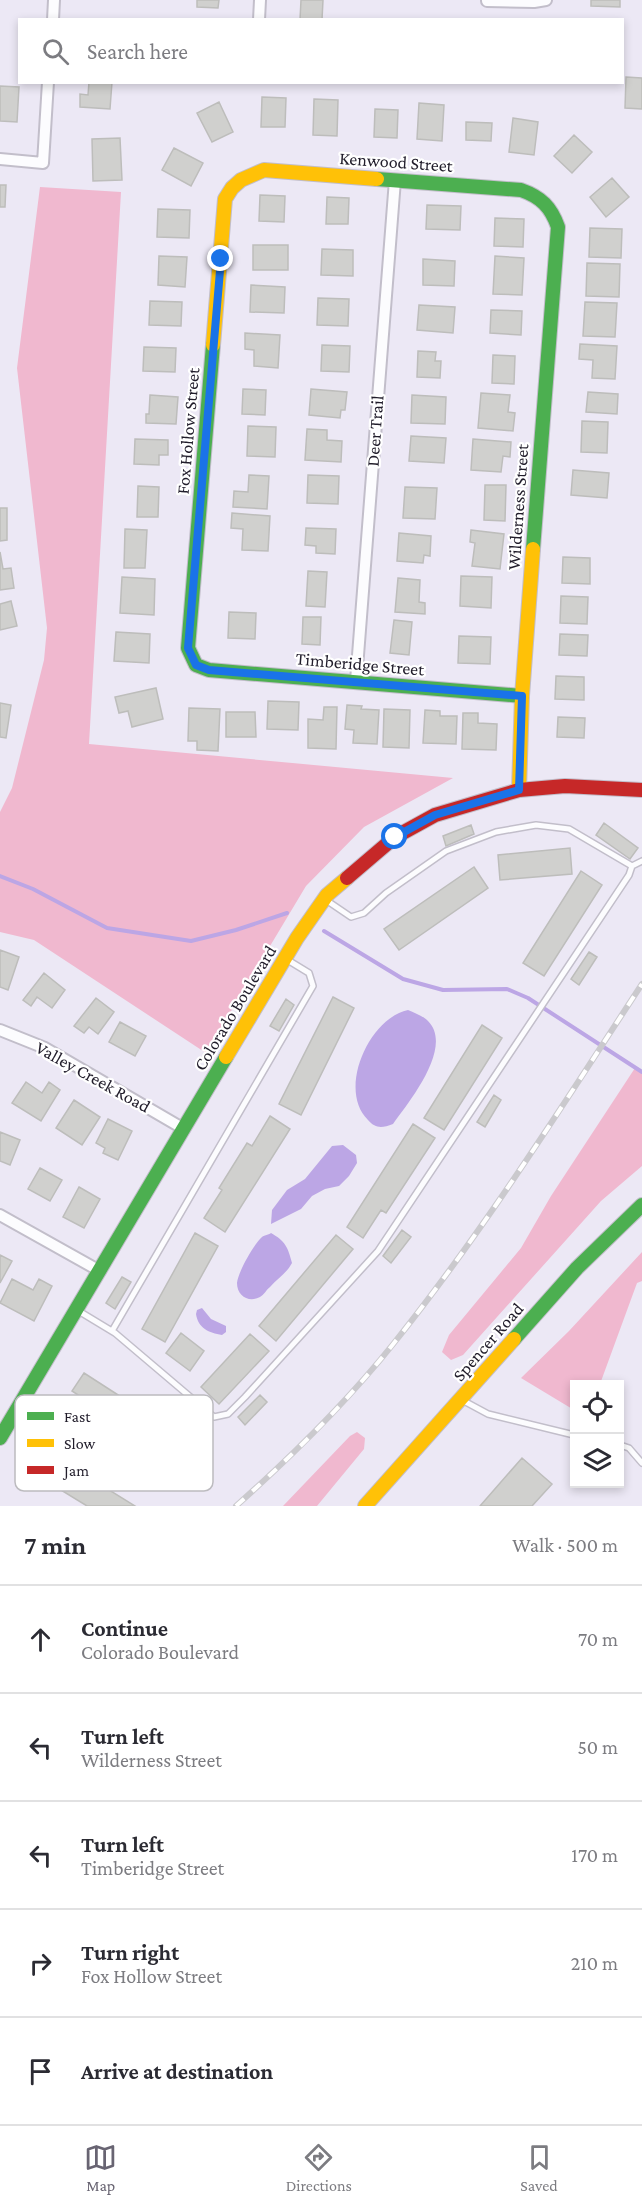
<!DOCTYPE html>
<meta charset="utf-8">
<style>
:root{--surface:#fff;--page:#f2f2f3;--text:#2b2b33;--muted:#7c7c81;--line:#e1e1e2;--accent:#686472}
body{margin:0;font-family:"Crimson Pro",serif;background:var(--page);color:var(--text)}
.controls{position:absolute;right:18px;bottom:18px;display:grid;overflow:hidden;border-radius:0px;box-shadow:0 3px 9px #0003}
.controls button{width:54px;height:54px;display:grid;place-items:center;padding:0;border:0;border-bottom:2px solid var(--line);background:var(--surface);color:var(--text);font:30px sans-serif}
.stop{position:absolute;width:18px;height:18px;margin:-14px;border:4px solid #1a73e8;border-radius:50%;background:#fff}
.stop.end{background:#1a73e8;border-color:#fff;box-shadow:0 2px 6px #0008}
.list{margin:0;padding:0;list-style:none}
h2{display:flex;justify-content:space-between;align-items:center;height:78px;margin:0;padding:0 24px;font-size:26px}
h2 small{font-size:20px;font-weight:400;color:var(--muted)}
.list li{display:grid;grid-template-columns:39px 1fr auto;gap:18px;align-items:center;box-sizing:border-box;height:108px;padding:0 24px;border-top:2px solid var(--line)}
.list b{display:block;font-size:22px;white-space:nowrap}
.list p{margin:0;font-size:20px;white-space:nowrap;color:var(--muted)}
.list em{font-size:20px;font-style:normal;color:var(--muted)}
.icon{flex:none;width:33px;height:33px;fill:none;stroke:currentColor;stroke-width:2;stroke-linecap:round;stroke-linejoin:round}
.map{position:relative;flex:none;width:642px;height:1506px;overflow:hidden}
.search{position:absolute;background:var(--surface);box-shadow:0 3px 9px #0003;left:18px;right:18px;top:18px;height:66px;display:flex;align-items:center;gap:15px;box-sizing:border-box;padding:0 21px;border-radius:0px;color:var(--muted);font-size:22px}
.sheet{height:618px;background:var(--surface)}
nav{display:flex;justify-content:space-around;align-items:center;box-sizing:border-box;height:84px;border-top:2px solid var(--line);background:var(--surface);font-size:16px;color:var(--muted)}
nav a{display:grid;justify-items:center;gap:3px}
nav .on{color:var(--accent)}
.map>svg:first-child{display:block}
.forest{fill:#f0b8cf}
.water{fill:#bca6e5}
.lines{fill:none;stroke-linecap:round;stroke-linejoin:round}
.stream{stroke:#bca6e5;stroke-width:4}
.building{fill:#d0d0ce;stroke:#bdbdbb;stroke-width:1.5}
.lane-casing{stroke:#c2beca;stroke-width:8}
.street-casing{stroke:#c2beca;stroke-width:14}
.fast-casing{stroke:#c2beca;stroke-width:16}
.slow-casing{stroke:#c2beca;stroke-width:16}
.jam-casing{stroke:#c2beca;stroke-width:16}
.lane{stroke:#fcfcfe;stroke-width:5}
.street{stroke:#fcfcfe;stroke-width:10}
.fast{stroke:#4caf50;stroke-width:14}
.slow{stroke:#ffc107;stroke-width:14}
.jam{stroke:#c62828;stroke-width:14}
.rail-casing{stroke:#cac9cd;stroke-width:6}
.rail{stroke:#fff;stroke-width:4;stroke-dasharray:11;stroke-linecap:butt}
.route{stroke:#1a73e8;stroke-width:8}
.labels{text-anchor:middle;stroke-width:4.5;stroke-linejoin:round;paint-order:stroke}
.street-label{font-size:18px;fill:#211d2b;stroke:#fff}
.key{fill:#fff;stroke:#bcbbbf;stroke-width:1.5}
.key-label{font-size:16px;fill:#211d2b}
</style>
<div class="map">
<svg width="642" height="1506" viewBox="0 0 642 1506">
<rect width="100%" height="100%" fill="#ece8f5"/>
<!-- forest -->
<path class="forest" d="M40,187L121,192L89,744L453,778L364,827L306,886L206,1053L34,940L0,932V812L12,788L44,660L47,628L17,368Z
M635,1068L642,1072V1166L601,1201L463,1355L451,1360L442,1352L449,1335L521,1248L551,1196Z
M642,1252V1281L637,1283L600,1384H574V1410L521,1378L569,1331Z
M357,1432L365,1438L364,1449L317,1506H283L350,1436Z"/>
<!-- water -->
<path class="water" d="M408,1010C415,1013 423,1016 428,1021C454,1047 409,1102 393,1124C382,1128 376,1129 368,1120C337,1090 369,1018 408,1010Z
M343,1145L356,1155L357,1163L349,1176L339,1186L325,1189L312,1196L301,1209L271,1224L272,1210L287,1190L305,1179L332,1146Z
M271,1233C285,1241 288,1247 292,1263C286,1274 278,1278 270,1287C266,1290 264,1295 260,1297C249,1303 237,1296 237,1283C238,1272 254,1244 262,1237C263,1236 270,1234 271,1233Z
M202,1308L211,1319L226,1326V1332L222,1335C209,1333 198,1328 196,1314L197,1310Z"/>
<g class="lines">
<!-- stream -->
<path class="stream" d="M0,876L33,889L107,928L191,941L236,930L287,913
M324,931L403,979L443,990L507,989L528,998L642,1072"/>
</g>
<!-- building -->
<path class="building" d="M197,0H219L218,8L197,7Z
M301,0H323L322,20H300Z
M591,0H620V7L591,6Z
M626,77L642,78V109L625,108Z
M89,82H112L110,109L80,107V94L88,95Z
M0,86L19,87L17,122L0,121Z
M262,97L286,98L285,127H261Z
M314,99L338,100L337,136L313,135Z
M219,102L233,132L212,142L197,113Z
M419,103L444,105L442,141L417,139Z
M375,109L398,110L397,138L374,137Z
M513,118L538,122L534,155L509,152Z
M466,122L492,123L491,141L466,140Z
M574,135L592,152L572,173L554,156Z
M120,138L122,180L93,181L92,139Z
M174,148L203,163L191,186L162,170Z
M612,178L629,197L606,217L590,197Z
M0,185H6L5,207H0Z
M260,195L285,196L284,222L259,221Z
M327,197L349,198L348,224H326Z
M427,205L461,206L460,230L426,229Z
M158,209L190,210L189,238L157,237Z
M495,218L524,219L523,247L494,246Z
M590,228L622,229L621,258L589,257Z
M253,245H288V270H253Z
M322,249L353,250V276L321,275Z
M159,256L187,257L185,287L158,285Z
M495,256L524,258L522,295L493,294Z
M423,259L455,261L454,286L423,285Z
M587,263L620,264L619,297L586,296Z
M251,285L285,287L284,313L250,312Z
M318,298L349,299L348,326L317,325Z
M150,301L182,302L181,326L149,325Z
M585,302L617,303L615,337L583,336Z
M419,305L455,307L453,333L417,330Z
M491,310L522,311L521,335L490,333Z
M245,333L280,335L278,368L254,366V350L245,349Z
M580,344L617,346L615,379L592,378L593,360L579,359Z
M322,345L350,346L349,372L321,371Z
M144,347L176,348L175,372L143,371Z
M418,351L436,352L435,361H441L440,378L417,377Z
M493,355L515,356L514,384L492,383Z
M243,389L266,390L265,415L242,414Z
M311,389L347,392L345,410H341L340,418L309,415Z
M588,392L618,394L617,414L586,412Z
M481,393L510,395L508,412L515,413L513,431L478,428Z
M150,395L178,397L176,424L146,423V414H149Z
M412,395L446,397L445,424L411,423Z
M582,421L608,422L607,453L581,452Z
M248,426L276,427L275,457L247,456Z
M307,429L327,430V440L342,441L341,462L305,460Z
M411,436L446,438L444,463L409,461Z
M135,439L168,440V455H159V465L134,464Z
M473,439L511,442L510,457L503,456L501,472L471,470Z
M573,470L609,473L607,498L571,495Z
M249,475L269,476L267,509L233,507L234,491L248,492Z
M308,475L339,476L338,504L307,503Z
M485,485H506L505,521L484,520Z
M138,486L159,487L158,517H137Z
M405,487L437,488L435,519L403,518Z
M0,508H7V540L0,541Z
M232,513L270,516L268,551L242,550L243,529L231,528Z
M306,528L336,529L335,554L316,553V546L305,545Z
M125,529L147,530L145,568H124Z
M471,530L504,534L500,569L472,566L475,543L470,542Z
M399,533L431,536L430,556L424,555L423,563L397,561Z
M0,552L3,569L11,568L14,588L0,590Z
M563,557L590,558V584L562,583Z
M308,571L327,572L325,607L306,606Z
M461,576L492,577L491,608L460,606Z
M122,577L155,579L154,615L120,613Z
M398,578L420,580L419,602L425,603V614L395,612Z
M561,596L588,597L587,624L560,623Z
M11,601L17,626L0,630V604Z
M229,612L256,613L255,639L228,638Z
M303,617H321L320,645L302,644Z
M394,620L412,622L409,655L390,653Z
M116,632L150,634L149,663L114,661Z
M560,634L588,635L587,656L559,655Z
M459,636L491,637L490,664L458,663Z
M556,676L584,677V700L555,699Z
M156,688L163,719L132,727L128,711L119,713L115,697Z
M268,701L299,702L298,730L267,729Z
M0,703L11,705L6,738L0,737Z
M347,705L362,706L361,709L379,710L377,744L353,743L354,730L345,729Z
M324,707H337L336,749L308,748V719L323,720Z
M189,708L220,709L218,751L197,750V741H188Z
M384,709L410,710L409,748L383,747Z
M425,710L440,711V716H457L456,744L423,743Z
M226,712H255L256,737H226Z
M463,713H478V723L497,724L496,750L462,749Z
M558,717L585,718L584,738L557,737Z
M604,823L638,848L630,859L596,835Z
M471,825L474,834L446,846L443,836Z
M570,848L572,874L500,880L498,855Z
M474,867L488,888L399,950L384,929Z
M581,871L602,885L544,976L523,963Z
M0,950L19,957L8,990L0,987Z
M589,952L597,957L579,985L571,979Z
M44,973L65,990L52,1008L37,997L31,1006L23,1000Z
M333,997L354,1008L301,1115L279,1104Z
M96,998L114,1012L98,1034L89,1027L84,1033L74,1026Z
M286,999L294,1005L279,1031L270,1026Z
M120,1022L146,1036L135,1056L109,1042Z
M482,1025L502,1038L444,1130L424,1118Z
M26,1082L42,1093L49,1082L60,1090L41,1121L12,1103Z
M494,1095L501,1100L485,1127L477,1122Z
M74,1100L100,1117L82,1145L56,1128Z
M270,1116L290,1129L225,1232L204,1218L222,1190L219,1188L247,1143L252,1146Z
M108,1119L132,1131L118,1160L103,1153L105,1148L96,1143Z
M413,1124L435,1138L386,1213L381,1210L363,1238L347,1227Z
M0,1132L20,1140L10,1165L0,1161Z
M40,1168L62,1180L50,1201L28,1189Z
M79,1187L100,1199L84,1228L63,1217Z
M402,1230L411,1237L391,1263L383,1256Z
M195,1233L218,1246L165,1342L142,1329Z
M336,1235L353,1249L276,1341L259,1326Z
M0,1255L12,1261L0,1283Z
M122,1277L131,1282L115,1309L106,1303Z
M12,1279L33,1290L39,1279L52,1286L34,1321L0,1303Z
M181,1333L204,1351L190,1371L166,1353Z
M250,1334L269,1351L219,1404L201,1387Z
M84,1373L188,1440L175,1460L146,1441L143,1445L98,1416L101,1410L72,1391Z
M260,1395L267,1402L245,1425L238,1417Z
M38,1446L135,1506H87L25,1468Z
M522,1458L552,1484L532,1506H480Z"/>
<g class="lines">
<!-- lane casing -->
<g class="lane-casing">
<path id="lane" d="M326,900L351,917L364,913L386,893L446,851L496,832L536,825L569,829L632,866
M77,1310L115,1333L214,1417L228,1414L245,1397L378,1251L629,875L632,866L642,861
M112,1331L313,986L309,973L286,959
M27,1398L166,1486
M462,1400L488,1414L574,1435
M620,1445L629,1448L642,1463"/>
</g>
<!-- street casing -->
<g class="street-casing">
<path id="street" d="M487,1L534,2L546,0
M53,20L54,0
M259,20L260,0
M0,159L43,163L48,82
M356,681L395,180
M0,1030L45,1048L184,1129
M0,1215L100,1271"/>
</g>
<!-- fast casing -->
<g class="fast-casing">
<path id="fast" d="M377,179L521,190C541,197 551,207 558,227L533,549
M213,345L188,648L196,665L209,670L522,696
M514,1339L577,1268L642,1205
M0,1438L226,1057"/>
</g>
<!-- slow casing -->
<g class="slow-casing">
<path id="slow" d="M213,345L225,199L232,188L241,180L264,170L377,179
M519,790L522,696L533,549
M226,1057L297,938L327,895L347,878
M365,1506L514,1339"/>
</g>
<!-- jam casing -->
<g class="jam-casing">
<path id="jam" d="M347,878L395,837L435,815L519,790L565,786L642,790"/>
</g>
<!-- lane -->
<use href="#lane" class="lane"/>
<!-- street -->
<use href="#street" class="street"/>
<!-- fast -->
<use href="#fast" class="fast"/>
<!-- slow -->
<use href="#slow" class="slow"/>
<!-- jam -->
<use href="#jam" class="jam"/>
<!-- rail casing -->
<g class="rail-casing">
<path id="rail" d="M236,1506C292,1456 347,1402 394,1343C485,1229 562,1106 642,984"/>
</g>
<!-- rail -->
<use href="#rail" class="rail"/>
</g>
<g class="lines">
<!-- route -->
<path class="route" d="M221,259L188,648L196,665L209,670L522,696L519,790L435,815L395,837"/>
</g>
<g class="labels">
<!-- street labels -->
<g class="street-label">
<text transform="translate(396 162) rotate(4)" y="6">Kenwood Street</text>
<text transform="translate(188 431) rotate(-85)" y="6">Fox Hollow Street</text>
<text transform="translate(375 431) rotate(-86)" y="6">Deer Trail</text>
<text transform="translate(518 507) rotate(-86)" y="6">Wilderness Street</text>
<text transform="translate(360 664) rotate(5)" y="6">Timberidge Street</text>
<text transform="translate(235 1008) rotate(-59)" y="6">Colorado Boulevard</text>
<text transform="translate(93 1077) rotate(29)" y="6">Valley Creek Road</text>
<text transform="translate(488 1342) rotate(-49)" y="6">Spencer Road</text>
</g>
</g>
<!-- legend -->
<rect x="15" y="1395" width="198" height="96" rx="9" class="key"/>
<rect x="27" y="1412" width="27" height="8" fill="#4caf50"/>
<rect x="27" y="1439" width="27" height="8" fill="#ffc107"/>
<rect x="27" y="1466" width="27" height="8" fill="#c62828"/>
<g class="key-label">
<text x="64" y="1422">Fast</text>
<text x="64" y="1449">Slow</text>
<text x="64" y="1476">Jam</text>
</g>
</svg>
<div class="controls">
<button><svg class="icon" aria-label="locate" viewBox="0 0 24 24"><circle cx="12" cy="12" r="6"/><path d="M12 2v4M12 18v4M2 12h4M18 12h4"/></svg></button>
<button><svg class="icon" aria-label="layers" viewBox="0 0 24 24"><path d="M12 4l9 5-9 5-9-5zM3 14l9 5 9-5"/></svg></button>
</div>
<div class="stop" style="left:395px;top:837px"></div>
<div class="stop end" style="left:221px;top:259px"></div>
<div class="search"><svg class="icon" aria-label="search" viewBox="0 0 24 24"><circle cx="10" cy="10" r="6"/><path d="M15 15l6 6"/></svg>Search here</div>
</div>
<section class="sheet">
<h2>7 min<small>Walk · 500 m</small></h2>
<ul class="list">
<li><svg class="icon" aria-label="ahead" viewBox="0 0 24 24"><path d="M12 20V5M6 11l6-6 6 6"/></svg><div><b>Continue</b><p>Colorado Boulevard</p></div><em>70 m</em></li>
<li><svg class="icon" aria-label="left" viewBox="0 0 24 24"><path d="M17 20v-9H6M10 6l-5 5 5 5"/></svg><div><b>Turn left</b><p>Wilderness Street</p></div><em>50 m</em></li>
<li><svg class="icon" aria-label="left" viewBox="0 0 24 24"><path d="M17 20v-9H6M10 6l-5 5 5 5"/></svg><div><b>Turn left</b><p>Timberidge Street</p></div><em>170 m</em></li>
<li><svg class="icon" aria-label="right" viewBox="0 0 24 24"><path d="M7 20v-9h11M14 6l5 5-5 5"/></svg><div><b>Turn right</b><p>Fox Hollow Street</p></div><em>210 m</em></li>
<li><svg class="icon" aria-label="arrive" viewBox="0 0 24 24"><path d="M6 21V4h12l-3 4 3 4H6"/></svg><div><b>Arrive at destination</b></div></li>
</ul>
</section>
<nav>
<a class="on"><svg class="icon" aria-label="map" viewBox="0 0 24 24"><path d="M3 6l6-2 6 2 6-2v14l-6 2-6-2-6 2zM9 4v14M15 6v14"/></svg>Map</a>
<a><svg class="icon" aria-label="directions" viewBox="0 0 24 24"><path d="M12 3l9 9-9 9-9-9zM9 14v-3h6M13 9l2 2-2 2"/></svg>Directions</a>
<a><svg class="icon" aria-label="saved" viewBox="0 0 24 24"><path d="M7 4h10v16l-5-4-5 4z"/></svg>Saved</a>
</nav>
